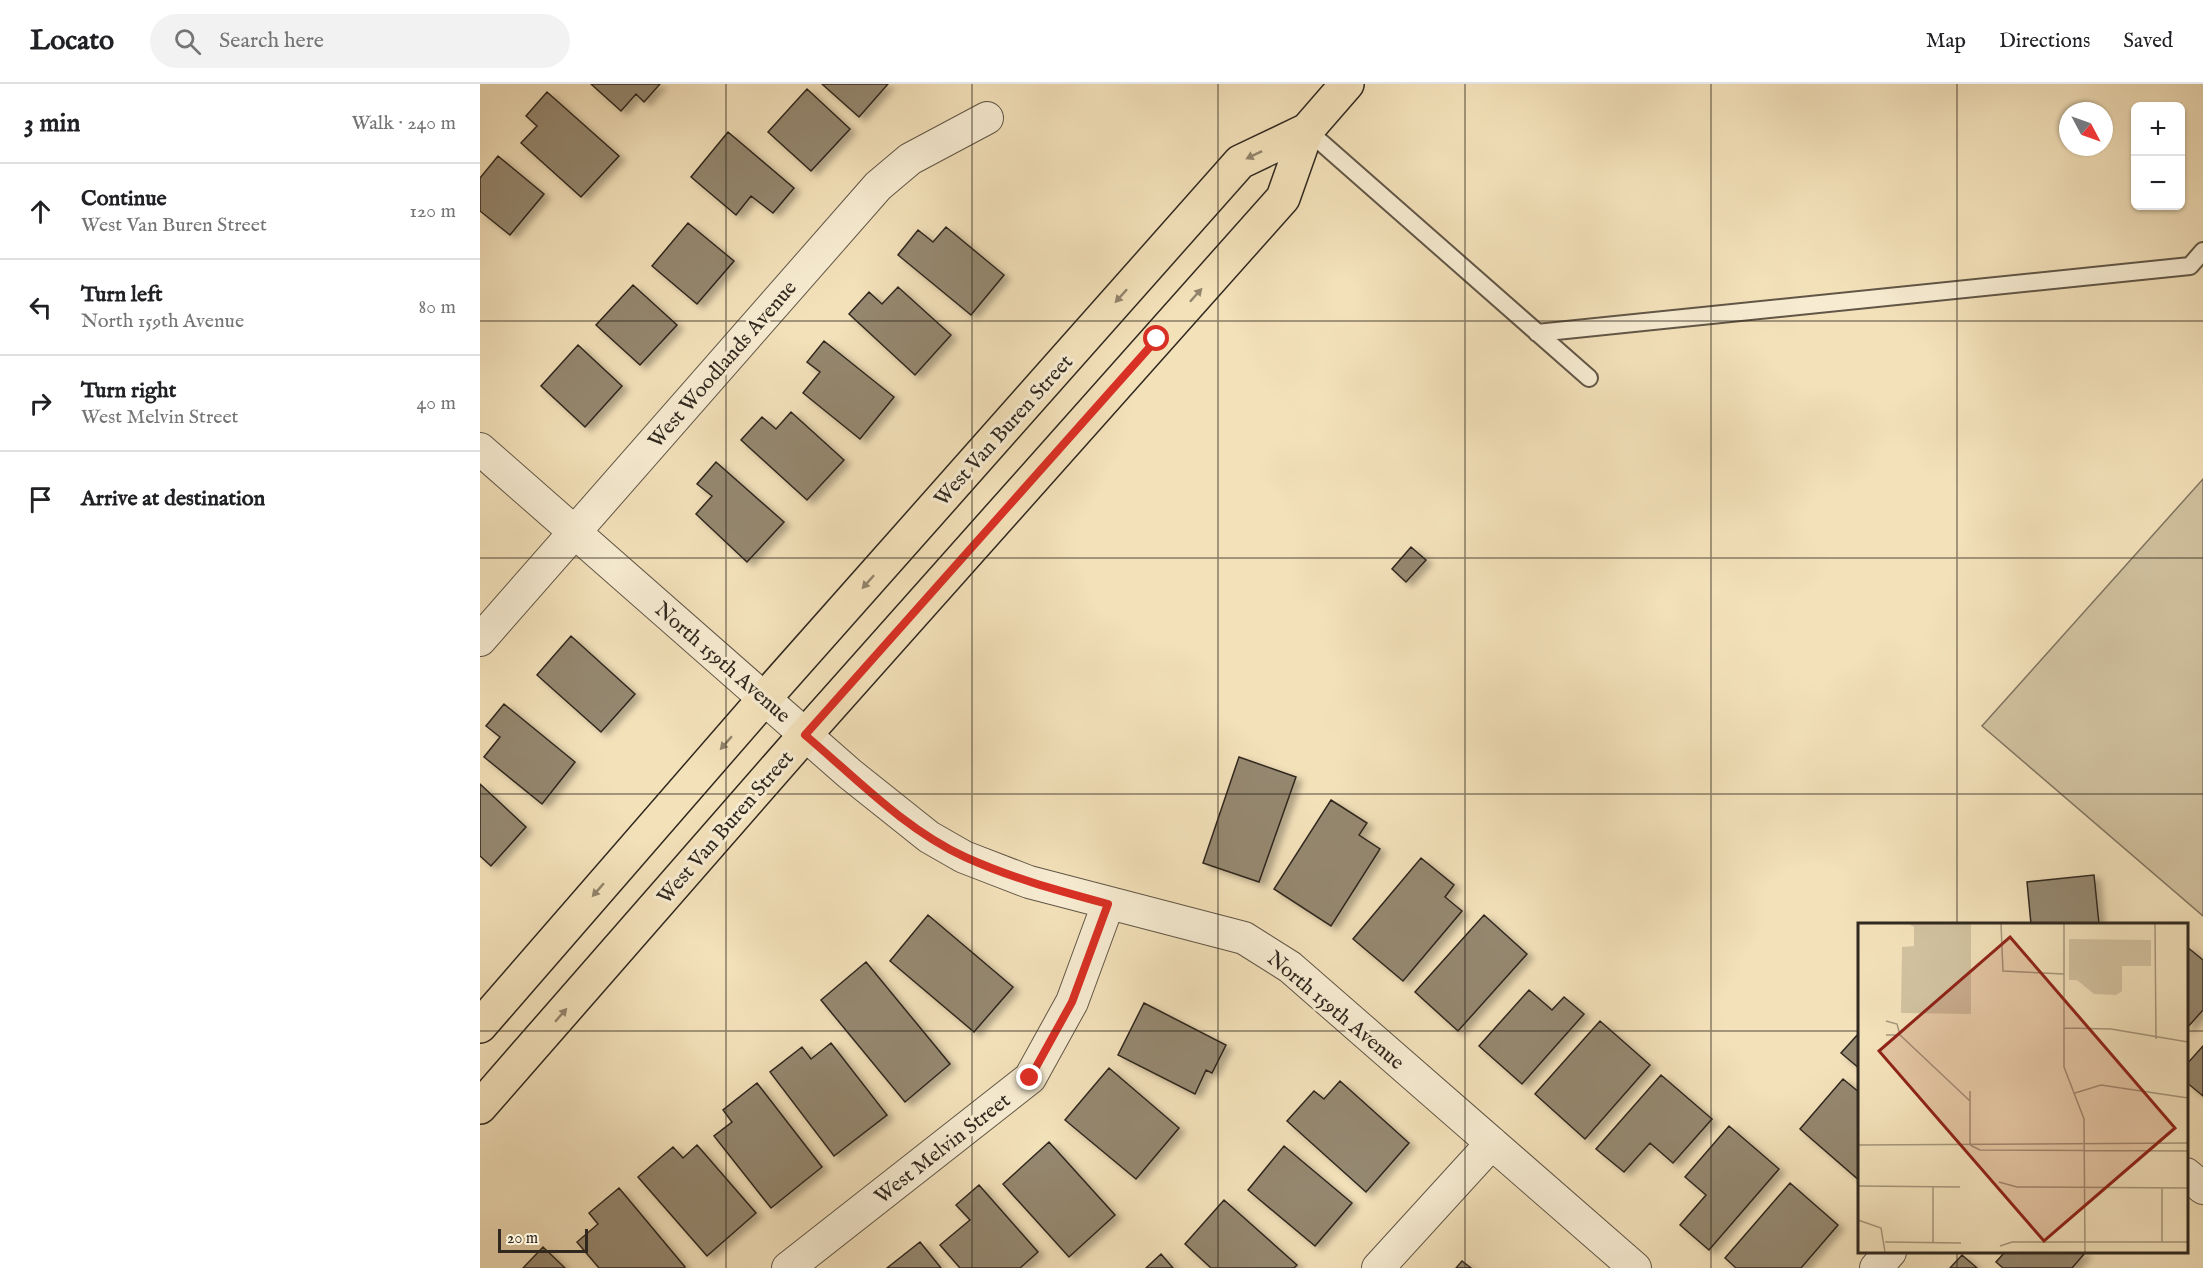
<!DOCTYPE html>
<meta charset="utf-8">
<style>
:root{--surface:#fff;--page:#f2f2f2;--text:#202124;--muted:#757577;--line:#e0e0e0}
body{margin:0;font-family:"IM FELL English",serif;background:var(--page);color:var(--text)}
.controls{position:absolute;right:18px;top:18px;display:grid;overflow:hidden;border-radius:9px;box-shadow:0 2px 4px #0004}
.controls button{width:54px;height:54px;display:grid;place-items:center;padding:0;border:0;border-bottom:2px solid var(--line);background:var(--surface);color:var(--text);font:30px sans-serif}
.compass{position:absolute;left:1579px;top:18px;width:54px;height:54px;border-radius:50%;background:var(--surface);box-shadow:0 2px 4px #0004;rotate:131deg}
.scale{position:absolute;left:18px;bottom:15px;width:90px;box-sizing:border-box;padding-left:6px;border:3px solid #30281f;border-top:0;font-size:16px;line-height:21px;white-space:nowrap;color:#30281f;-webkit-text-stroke:4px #f7ecd2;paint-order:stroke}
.stop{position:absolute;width:18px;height:18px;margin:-14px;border:4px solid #d93025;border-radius:50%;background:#fff}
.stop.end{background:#d93025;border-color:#fff;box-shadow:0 2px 6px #0008}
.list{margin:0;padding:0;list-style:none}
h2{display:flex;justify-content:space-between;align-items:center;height:78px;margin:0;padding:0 24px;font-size:26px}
h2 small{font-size:20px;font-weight:400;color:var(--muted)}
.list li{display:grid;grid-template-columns:39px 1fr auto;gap:18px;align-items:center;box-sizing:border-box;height:96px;padding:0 24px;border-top:2px solid var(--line)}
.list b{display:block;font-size:22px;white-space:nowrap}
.list p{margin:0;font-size:20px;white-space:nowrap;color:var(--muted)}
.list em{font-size:20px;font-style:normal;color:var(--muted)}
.icon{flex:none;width:33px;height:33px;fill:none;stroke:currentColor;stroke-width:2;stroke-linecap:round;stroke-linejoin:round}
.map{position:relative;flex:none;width:1723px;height:1184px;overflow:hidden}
header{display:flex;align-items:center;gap:36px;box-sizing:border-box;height:84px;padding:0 30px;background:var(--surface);border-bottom:2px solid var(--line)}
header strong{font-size:28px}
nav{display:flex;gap:33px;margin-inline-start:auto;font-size:21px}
.search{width:420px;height:54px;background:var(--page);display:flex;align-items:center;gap:15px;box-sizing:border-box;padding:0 21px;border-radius:33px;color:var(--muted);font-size:22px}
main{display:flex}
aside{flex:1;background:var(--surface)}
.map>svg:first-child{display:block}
.green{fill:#d2c2a0;stroke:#817560;stroke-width:1.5}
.building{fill:#958870;stroke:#30281f;stroke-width:1.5;filter:url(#shadow)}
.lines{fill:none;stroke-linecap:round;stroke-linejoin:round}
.lane-casing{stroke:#615646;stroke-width:20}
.street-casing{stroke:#615646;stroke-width:34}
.primary-casing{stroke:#30281f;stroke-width:36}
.lane{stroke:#f7ecd2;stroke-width:16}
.street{stroke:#f7ecd2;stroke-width:32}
.primary{stroke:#f3e1ba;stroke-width:33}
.oneway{fill:#92846c}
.route{stroke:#d93025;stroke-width:8}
.grid{fill:none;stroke:#30281f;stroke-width:1.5;stroke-opacity:0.55}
.labels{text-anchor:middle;stroke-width:6;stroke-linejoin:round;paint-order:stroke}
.street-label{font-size:21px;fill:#30281f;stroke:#f7ecd2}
.inset-road{fill:none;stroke:#a5977c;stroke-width:1.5}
.view{fill:#8f2418;fill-opacity:0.15;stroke:#8f2418;stroke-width:3}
.inset-edge{fill:none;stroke:#30281f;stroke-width:3}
</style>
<header>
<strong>Locato</strong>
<div class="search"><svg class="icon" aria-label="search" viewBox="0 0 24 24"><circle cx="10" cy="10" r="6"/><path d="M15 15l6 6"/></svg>Search here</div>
<nav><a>Map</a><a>Directions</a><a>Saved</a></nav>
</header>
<main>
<aside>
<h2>3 min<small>Walk · 240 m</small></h2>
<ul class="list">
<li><svg class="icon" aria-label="ahead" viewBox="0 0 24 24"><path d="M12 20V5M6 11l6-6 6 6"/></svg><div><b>Continue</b><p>West Van Buren Street</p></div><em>120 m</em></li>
<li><svg class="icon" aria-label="left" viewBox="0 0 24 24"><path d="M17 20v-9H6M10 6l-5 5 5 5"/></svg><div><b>Turn left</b><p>North 159th Avenue</p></div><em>80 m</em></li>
<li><svg class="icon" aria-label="right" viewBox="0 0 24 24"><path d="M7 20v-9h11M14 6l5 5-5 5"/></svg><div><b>Turn right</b><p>West Melvin Street</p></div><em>40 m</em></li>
<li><svg class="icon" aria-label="arrive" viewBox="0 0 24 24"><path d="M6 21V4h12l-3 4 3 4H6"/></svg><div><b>Arrive at destination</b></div></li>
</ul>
</aside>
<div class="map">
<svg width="1723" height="1184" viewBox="0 0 1723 1184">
<defs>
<filter id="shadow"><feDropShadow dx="6" dy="4" stdDeviation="3" flood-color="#0004"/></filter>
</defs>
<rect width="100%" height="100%" fill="#f3e1ba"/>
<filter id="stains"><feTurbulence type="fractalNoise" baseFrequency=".00333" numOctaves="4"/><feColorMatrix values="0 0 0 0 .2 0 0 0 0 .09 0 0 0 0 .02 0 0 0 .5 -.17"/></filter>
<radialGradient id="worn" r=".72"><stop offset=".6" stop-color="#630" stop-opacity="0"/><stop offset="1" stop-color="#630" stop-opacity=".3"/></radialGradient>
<!-- green -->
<path class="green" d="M1723,395V832L1502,642Z"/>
<!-- building -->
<path class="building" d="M111,0H180L164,18L156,10L141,27Z
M342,0H408L379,33Z
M327,5L370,45L331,87L288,48Z
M67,8L139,72L101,113L41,59L57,42L46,32Z
M248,48L314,104L293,129L271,112L256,131L211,93Z
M18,72L64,110L30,151L0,127V94Z
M208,139L254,177L217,220L172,182Z
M466,143L524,191L491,231L418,171L438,146L453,158Z
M153,201L197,241L160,281L116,241Z
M418,203L471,251L435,291L369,230L389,208L402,220Z
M344,257L414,313L380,355L323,309L340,288L327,278Z
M98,261L142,302L105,343L61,302Z
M311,328L364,376L327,416L261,356L282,333L296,345Z
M236,378L304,438L267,478L216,430L232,412L217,400Z
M931,463L946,476L926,498L912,485Z
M91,552L155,610L121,648L57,591Z
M24,620L95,678L62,720L4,673L20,653L6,642Z
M759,673L816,693L779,798L723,779Z
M0,700L46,743L11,782L0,772Z
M851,716L887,739L879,751L900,765L851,842L794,805Z
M941,774L974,801L965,813L982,827L923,897L873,855Z
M1614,791L1619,840H1551L1547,798Z
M448,831L533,903L494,948L410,877Z
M1004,831L1047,870L978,947L935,908Z
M1706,862L1723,876V926L1706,945Z
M386,878L470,980L425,1018L341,916Z
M1049,906L1072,926L1084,913L1104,930L1042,1000L999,962Z
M664,919L746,961L732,989L726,986L715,1010L638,971Z
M1120,937L1170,981L1105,1055L1055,1010Z
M1380,948V985L1361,969Z
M351,959L407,1031L354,1072L290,988L322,963L331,975Z
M1723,962V1012L1706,998V981Z
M629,984L699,1044L656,1095L585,1036Z
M1181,991L1232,1035L1193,1079L1170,1059L1144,1088L1116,1065Z
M1363,995L1380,1009V1097L1320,1045Z
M860,997L929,1059L886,1108L807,1037L834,1007L844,1015Z
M277,999L342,1083L291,1124L234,1052L252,1038L243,1026Z
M1249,1042L1299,1085L1229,1166L1200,1141L1226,1111L1205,1093Z
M569,1058L635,1131L589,1173L523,1100Z
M217,1061L276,1129L227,1172L158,1093L193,1063L203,1074Z
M804,1062L872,1119L835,1162L768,1106Z
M1310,1099L1358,1141L1321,1184H1256L1245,1174Z
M499,1101L558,1168L540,1184H480L460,1161L490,1136L476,1121Z
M139,1104L205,1183L204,1184H119L97,1158L118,1140L109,1129Z
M744,1116L817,1181L814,1184H731L705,1160Z
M440,1158L461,1184H407Z
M63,1163L85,1184H43Z
M1525,1168H1603L1605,1169L1592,1184H1523L1516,1178Z
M681,1170L693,1184H666Z
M1482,1171L1497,1184H1470Z
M982,1177L991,1184H976Z"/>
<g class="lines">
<!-- lane casing -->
<g class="lane-casing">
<path id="lane" d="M827,46L1109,294
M1057,249L1710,182L1723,167"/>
</g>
<!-- street casing -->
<g class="street-casing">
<path id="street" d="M0,365L370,690L449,753L484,773L549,798L764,854L810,883L1155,1184
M0,556L398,102L430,75L507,34
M1706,1090L1723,1104
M308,1184L550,994L592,918L628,820
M898,1184L1012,1059
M1396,1184L1410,1168"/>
</g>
<!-- primary casing -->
<g class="primary-casing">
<path id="primary" d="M0,942L284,615L760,78L827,46
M0,1023L325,651L803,114L827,46L867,0"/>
</g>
<!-- lane -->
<use href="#lane" class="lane"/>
<!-- street -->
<use href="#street" class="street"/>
<!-- primary -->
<use href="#primary" class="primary"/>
</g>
<!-- one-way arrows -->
<defs><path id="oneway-solid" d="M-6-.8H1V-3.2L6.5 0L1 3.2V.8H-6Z" transform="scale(1.5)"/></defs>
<g class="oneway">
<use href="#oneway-solid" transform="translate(774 71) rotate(154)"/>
<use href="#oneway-solid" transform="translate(716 211) rotate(-48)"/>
<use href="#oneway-solid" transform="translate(641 212) rotate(132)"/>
<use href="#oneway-solid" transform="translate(388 498) rotate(132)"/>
<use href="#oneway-solid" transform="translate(246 659) rotate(131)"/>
<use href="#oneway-solid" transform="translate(118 806) rotate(131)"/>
<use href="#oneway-solid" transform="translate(81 931) rotate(-49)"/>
</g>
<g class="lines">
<!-- route -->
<path class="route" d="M550,994L592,918L628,820C580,807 531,794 485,773C424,745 375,693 325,651L677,255"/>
</g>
<!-- grid -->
<path class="grid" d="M246,0V1184M492,0V1184M738,0V1184M985,0V1184M1231,0V1184M1477,0V840M0,237H1723M0,474H1723M0,710H1723M0,947H1380M1706,947H1723M1477,1168V1184"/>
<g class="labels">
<!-- street labels -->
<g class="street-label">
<text transform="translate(242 280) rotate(-49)" y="7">West Woodlands Avenue</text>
<text transform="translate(523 346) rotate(-48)" y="7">West Van Buren Street</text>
<text transform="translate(243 578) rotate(41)" y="7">North 159th Avenue</text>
<text transform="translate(245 743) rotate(-49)" y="7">West Van Buren Street</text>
<text transform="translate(856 926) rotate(40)" y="7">North 159th Avenue</text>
<text transform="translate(462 1064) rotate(-38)" y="7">West Melvin Street</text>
</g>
</g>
<!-- overview -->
<g transform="translate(1378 839)">
<rect width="330" height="330" fill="#f3e1ba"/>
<path d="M51,1H113V91L43,90L44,24L56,23V4ZM211,16L293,17V43H264V68L258,72L236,71L219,57H211Z" fill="#d2c2a0"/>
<path class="inset-road" d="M143,1L145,48L206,51M206,1V144L226,196L227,329M297,1L298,116M28,98L39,101L42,112M206,105L253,106L330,119M28,112H42L112,178M217,170L243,162L330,175M0,222L330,220M112,222V168M112,222L122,227L330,228M141,259L159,264L330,265M0,263L102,264M0,297L23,305L27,329M27,319L103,320M304,319V265M75,320V263M142,323L154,319H330"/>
<path class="view" d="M152,14L317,205L186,318L21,128Z"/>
<rect width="330" height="330" class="inset-edge"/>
</g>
<rect width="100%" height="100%" filter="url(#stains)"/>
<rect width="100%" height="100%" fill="url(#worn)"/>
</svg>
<div class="controls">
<button>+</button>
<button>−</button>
</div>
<svg class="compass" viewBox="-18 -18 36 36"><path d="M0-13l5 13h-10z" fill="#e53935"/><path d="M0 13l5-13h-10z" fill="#757577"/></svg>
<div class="scale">20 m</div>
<div class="stop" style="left:677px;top:255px"></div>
<div class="stop end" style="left:550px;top:994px"></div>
</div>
</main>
